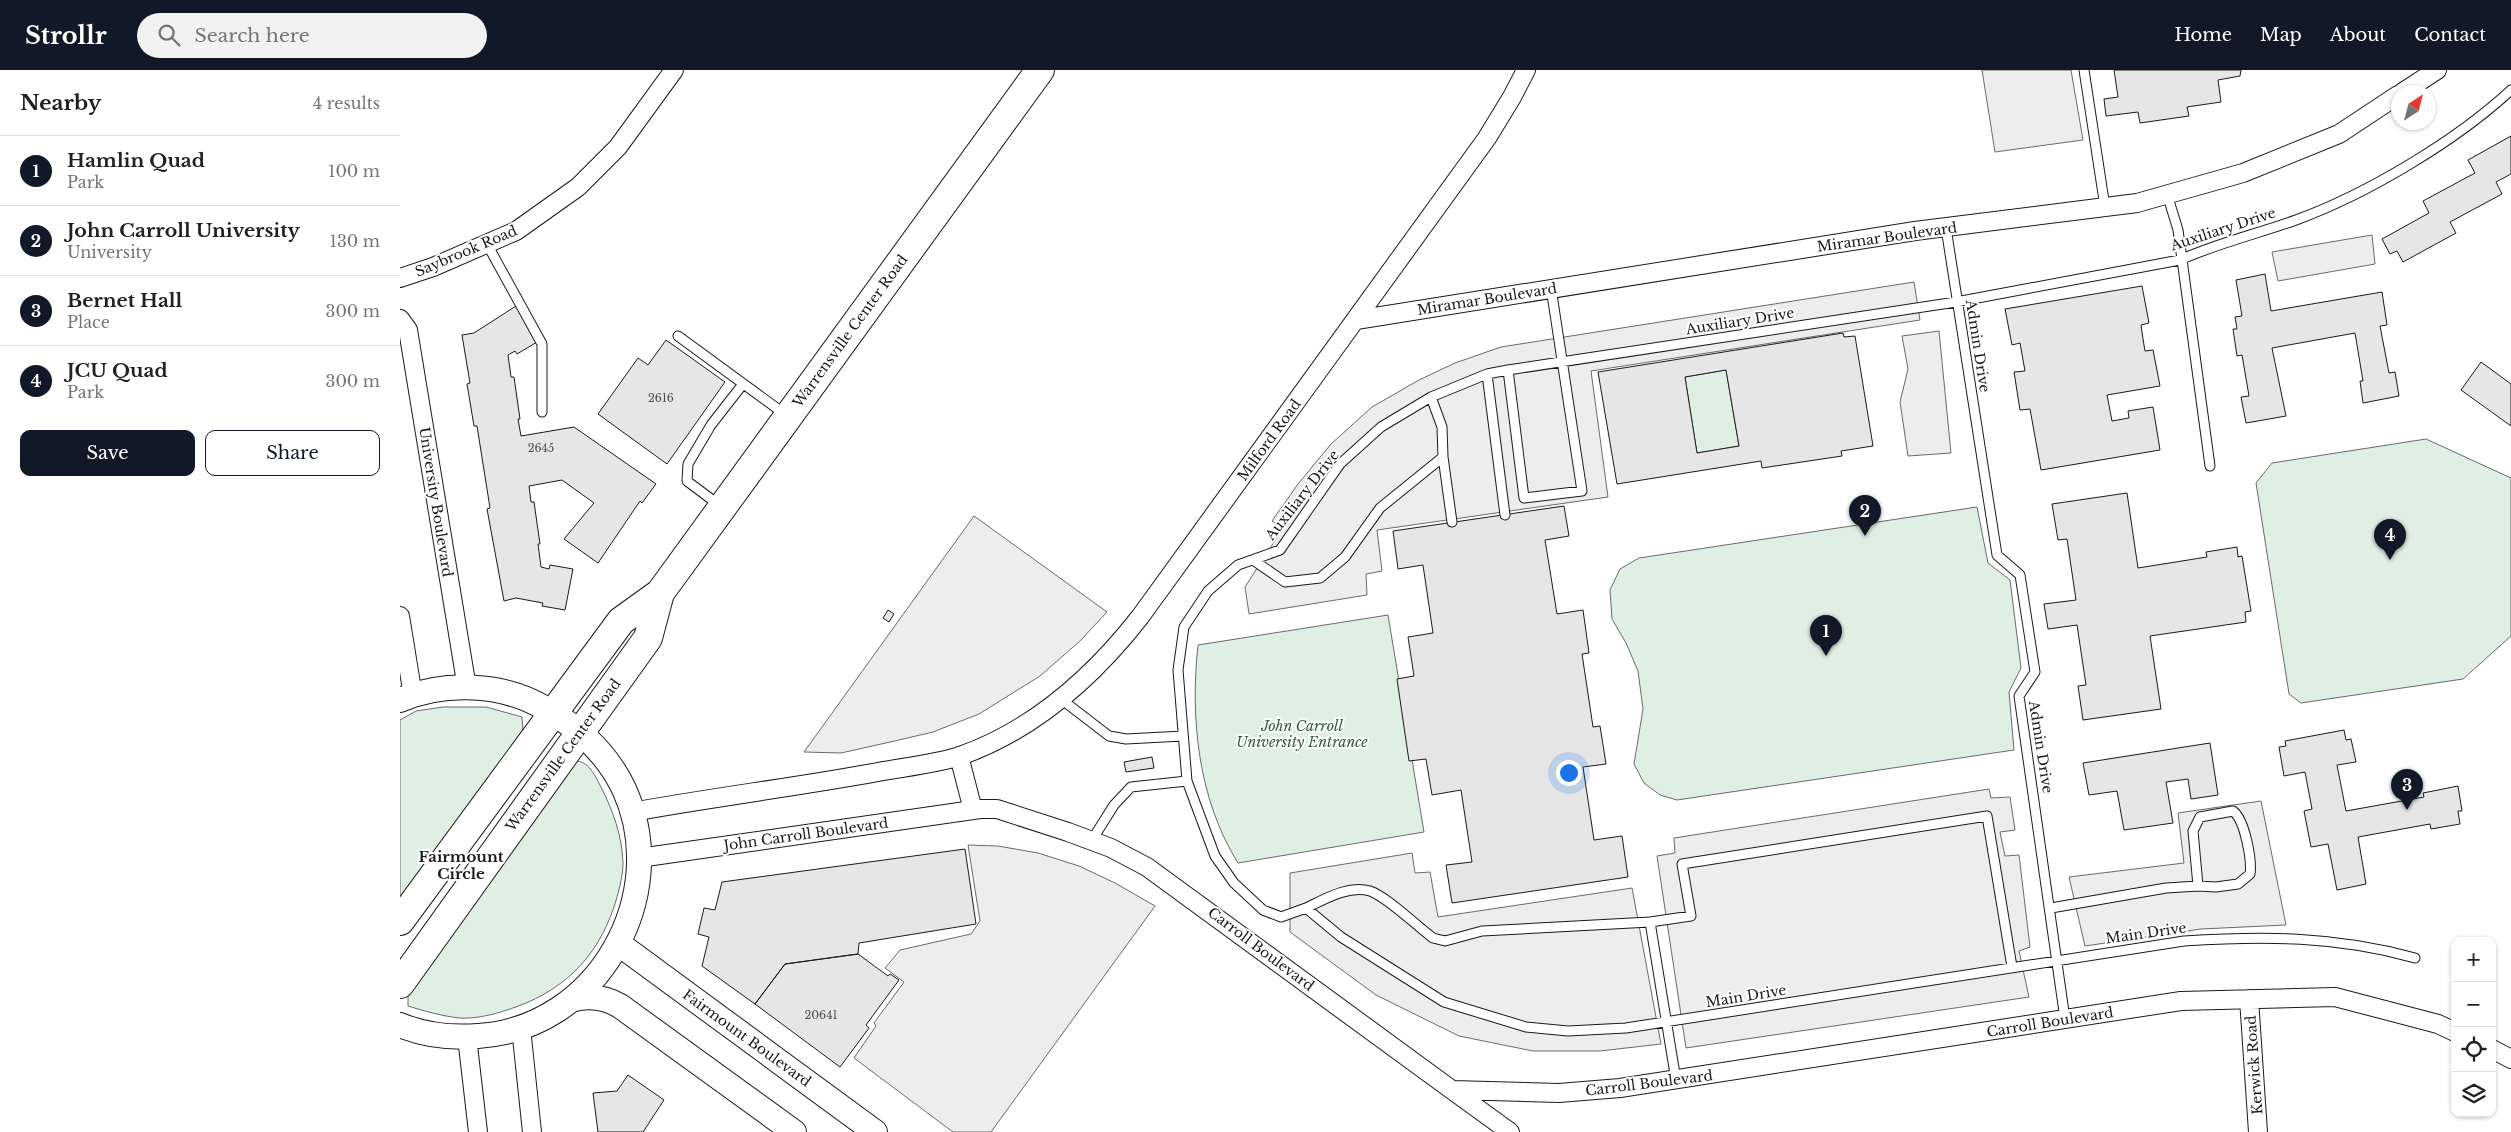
<!DOCTYPE html>
<meta charset="utf-8">
<style>
:root{--surface:#fff;--page:#f2f2f2;--text:#202124;--muted:#757577;--line:#e0e0e0;--accent:#111827}
body{margin:0;font-family:"Libre Baskerville",serif;background:var(--page);color:var(--text)}
.controls{position:absolute;right:15px;bottom:15px;display:grid;overflow:hidden;border-radius:10px;box-shadow:0 1px 4px #0004}
.controls button{width:45px;height:45px;display:grid;place-items:center;padding:0;border:0;border-bottom:1px solid var(--line);background:var(--surface);color:var(--text);font:25px sans-serif}
.compass{position:absolute;left:1991px;top:15px;width:45px;height:45px;border-radius:50%;background:var(--surface);box-shadow:0 1px 4px #0004;rotate:36deg}
.you{position:absolute;left:1168px;top:702px;width:18px;height:18px;margin:-12px;border:4px solid #fff;border-radius:50%;background:#1a73e8;box-shadow:0 0 0 8px #1a73e833}
.badge{display:grid;place-items:center;width:32px;height:32px;border-radius:50%;background:var(--accent);color:#fff;font-size:16px;font-weight:700}
.pin{position:absolute;translate:-50% -41px;filter:drop-shadow(0 1px 2px #0008)}
.pin::after{content:'';position:absolute;top:26px;width:18px;height:15px;background:inherit;clip-path:polygon(0 0,100% 0,50% 100%)}
.list{margin:0;padding:0;list-style:none}
h2{display:flex;justify-content:space-between;align-items:center;height:65px;margin:0;padding:0 20px;font-size:21px}
h2 small{font-size:16px;font-weight:400;color:var(--muted)}
.list li{display:grid;grid-template-columns:32px 1fr auto;gap:15px;align-items:center;box-sizing:border-box;height:70px;padding:0 20px;border-top:1px solid var(--line)}
.list b{display:block;font-size:19px;white-space:nowrap}
.list p{margin:0;font-size:16px;white-space:nowrap;color:var(--muted)}
.list em{font-size:16px;font-style:normal;color:var(--muted)}
.actions{display:flex;gap:10px;padding:15px 20px}
.actions a{flex:1;padding:11px 0;border:1px solid var(--accent);border-radius:10px;text-align:center;font-size:18px;color:var(--accent)}
.actions .main{background:var(--accent);color:#fff}
.icon{flex:none;width:28px;height:28px;fill:none;stroke:currentColor;stroke-width:2;stroke-linecap:round;stroke-linejoin:round}
.map{position:relative;flex:none;width:2111px;height:1062px;overflow:hidden}
header{display:flex;align-items:center;gap:30px;box-sizing:border-box;height:70px;padding:0 25px;background:var(--accent);color:#fff}
header strong{font-size:24px}
nav{display:flex;gap:28px;margin-inline-start:auto;font-size:18px}
.search{width:350px;height:45px;background:var(--page);display:flex;align-items:center;gap:12px;box-sizing:border-box;padding:0 18px;border-radius:28px;color:var(--muted);font-size:19px}
main{display:flex}
aside{flex:1;background:var(--surface)}
.map>svg:first-child{display:block}
.green{fill:#e0efe3;stroke:#6a6a6a}
.parking{fill:#ededed;stroke:#6a6a6a}
.building{fill:#e6e6e6;stroke:#1a1a1a;fill-rule:evenodd}
.lines{fill:none;stroke-linecap:round;stroke-linejoin:round}
.service-casing{stroke:#1a1a1a;stroke-width:11}
.minor-casing{stroke:#1a1a1a;stroke-width:20}
.secondary-casing{stroke:#1a1a1a;stroke-width:26}
.primary-casing{stroke:#1a1a1a;stroke-width:30}
.service{stroke:#fff;stroke-width:9}
.minor{stroke:#fff;stroke-width:18}
.secondary{stroke:#fff;stroke-width:24}
.primary{stroke:#fff;stroke-width:28}
.labels{text-anchor:middle;stroke-width:4;stroke-linejoin:round;paint-order:stroke}
.number-label{font-size:11px;fill:#4d4d4d}
.street-label{font-size:14px;fill:#1a1a1a;stroke:#fff}
.park-label{font-size:14px;font-style:italic;fill:#2b5a34;stroke:#fff}
.neighbourhood-label{font-size:15px;font-weight:bold;fill:#1a1a1a;stroke:#fff}
</style>
<header>
<strong>Strollr</strong>
<div class="search"><svg class="icon" aria-label="search" viewBox="0 0 24 24"><circle cx="10" cy="10" r="6"/><path d="M15 15l6 6"/></svg>Search here</div>
<nav><a>Home</a><a>Map</a><a>About</a><a>Contact</a></nav>
</header>
<main>
<aside>
<h2>Nearby<small>4 results</small></h2>
<ul class="list">
<li><span class="badge">1</span><div><b>Hamlin Quad</b><p>Park</p></div><em>100 m</em></li>
<li><span class="badge">2</span><div><b>John Carroll University</b><p>University</p></div><em>130 m</em></li>
<li><span class="badge">3</span><div><b>Bernet Hall</b><p>Place</p></div><em>300 m</em></li>
<li><span class="badge">4</span><div><b>JCU Quad</b><p>Park</p></div><em>300 m</em></li>
</ul>
<div class="actions"><a class="main">Save</a><a>Share</a></div>
</aside>
<div class="map">
<svg width="2111" height="1062" viewBox="0 0 2111 1062">
<rect width="100%" height="100%" fill="#fff"/>
<!-- green -->
<path class="green" d="M1326,300L1339,376L1297,383L1285,307Z
M2026,369L2111,408V566L2063,609L1901,633L1889,624L1856,413L1872,393Z
M1577,437L1588,493L1610,510L1621,598L1609,622L1614,680L1277,730L1260,725L1244,713L1234,694L1243,639L1238,601L1226,573L1212,549L1210,520L1220,499L1239,488Z
M988,545L1024,762L838,793C798,729 790,648 798,575Z
M43,637H86L122,647L123,661L0,828V650L16,641Z
M173,691C188,689 195,706 201,717C213,741 222,765 223,793C223,807 218,824 214,837C196,890 161,923 107,940C92,945 75,949 59,948C42,946 24,941 8,936V926Z"/>
<!-- parking -->
<path class="parking" d="M1582,0H1671L1683,70L1595,82Z
M1972,165L1975,194L1878,211L1872,182Z
M1514,212L1520,250L1191,301L1208,427L977,460L982,501L966,504L967,525L849,544L845,517L883,458L872,451L898,414L931,374L972,337L1019,310L1055,293L1101,277Z
M1539,261L1551,383L1508,386L1500,332L1508,299L1502,266Z
M574,446L707,542L680,571L640,606L579,644L533,662L499,670L441,683L404,682Z
M1589,719L1591,728L1610,727L1615,760L1600,762L1605,786L1619,785L1630,877L1619,881L1629,927L1286,978L1257,786L1275,783L1274,768Z
M1861,731L1886,855L1801,859L1685,876L1669,807L1784,793L1778,743Z
M568,775L598,776L638,783L679,796L715,813L755,836L591,1062H553L454,988L476,956L474,953L504,912L485,898L500,880L571,864L580,851Z
M1012,783L1015,803L1030,802L1038,847L1232,818L1261,974L1200,981H1133L1059,966L976,925L890,862V803Z"/>
<!-- building -->
<path class="building" d="M1714,0H1841L1840,6L1818,10L1821,32L1787,37L1789,46L1740,53L1738,42L1706,46L1704,29L1718,27Z
M2111,66V104L2096,112L2102,124L2050,152L2056,163L2003,192L1997,181L1990,184L1982,169L2029,143L2023,131L2075,103L2068,90Z
M1865,204L1871,241L1982,222L1987,255L1980,256L1989,303L1995,302L1999,326L1963,333L1960,311H1963L1955,263L1872,278L1886,346L1846,353L1841,327L1849,326L1842,285L1837,286L1833,259H1837L1835,247L1842,246L1836,210Z
M1742,216L1749,253L1741,255L1743,269L1745,281L1753,280L1760,316L1707,325L1712,351L1729,348L1728,341L1753,337L1760,380L1641,400L1630,339L1620,340L1614,302L1625,301L1620,273L1612,275L1605,239Z
M116,236L137,272L117,284L115,281L108,285L111,307H114L120,349H118L121,366L174,357L256,414L242,433L240,431L198,493L164,469L194,433L162,410L129,416L131,432H134L140,474H138L141,497L149,499L150,495L173,499L165,540L142,536L143,533L116,528L104,531L87,439L90,438L77,356H74L67,314L70,313L62,265L74,263Z
M1443,263L1444,267L1455,266L1473,376L1441,381L1442,386L1362,398L1361,391L1217,414L1198,302ZM1326,300L1339,376L1297,383L1285,307Z
M266,270L325,312L267,394L198,344L238,288L248,295Z
M2081,292L2111,314V356L2061,320Z
M1727,423L1738,498L1807,487L1806,482L1837,477L1838,487L1842,486L1851,541L1845,542L1846,552L1750,566L1761,639L1683,650L1678,616L1686,615L1677,555L1648,559L1644,534L1676,530L1667,469L1658,470L1652,434Z
M1164,436L1169,466L1145,470L1157,544L1183,540L1189,583L1182,584L1193,657L1200,656L1206,694L1183,697L1194,770L1222,766L1228,807L1052,833L1046,795L1072,792L1061,720L1032,725L1026,689L1009,691L997,609L1014,606L1008,567L1033,563L1023,495L998,499L993,461Z
M488,540L494,544L489,552L483,548Z
M1944,660L1946,670L1951,669L1956,692L1937,695L1946,741L2024,727L2023,723L2058,716L2062,741H2058L2060,754L2031,759L2030,754L1958,767L1966,814L1937,820L1928,774L1911,777L1904,741L1912,739L1905,702L1884,706L1879,677L1886,676L1885,671Z
M1810,673L1818,725L1791,729L1788,709L1766,712L1773,753L1724,760L1717,721L1689,725L1683,693Z
M752,687L754,698L726,702L724,692Z
M565,779L576,854L459,873L458,884L385,894L355,934L302,896L309,867L298,864L304,838L315,840L322,812Z
M458,884L488,906L490,904L499,910L466,955L469,958L440,997L355,934L385,894Z
M228,1005L264,1030L243,1062H198L193,1023L217,1021Z"/>
<g class="lines">
<!-- service casing -->
<g class="service-casing">
<path id="service" d="M1684,0L1705,137
M1767,124L1778,160L1810,396
M1546,158L1597,485L1620,505L1635,602L1619,626L1665,949
M87,174L142,274V342
M278,266L386,345
M1108,300L1124,428L1182,421L1151,218
M1087,304L1105,445
M1043,387L1052,452
M319,435L287,411L288,394L311,355L343,314
M853,490L885,512L920,508L945,487L980,438L1043,387L1042,357L1031,327
M661,629L709,666L726,669L783,666
M692,770L714,735L731,717L787,711
M906,838C925,829 948,815 970,821C986,826 1018,857 1033,868L1045,871L1082,861L1250,852
M1651,838L1766,818L1798,816L1816,817L1838,814L1850,804C1852,790 1845,750 1833,741L1800,747L1793,761L1798,816
M2015,888C1937,866 1865,866 1784,871L1226,958L1168,961L1126,957L1044,932L941,867L906,838L881,847L863,840L834,813L815,786L787,711L778,600L784,557L808,521L838,495L880,480L940,394L981,357L1031,327L1087,304L1108,300L1556,232L1780,190C1818,173 1857,164 1896,150C1967,124 2056,71 2111,20
M1276,1010L1250,852L1291,846L1282,794L1587,746L1612,897"/>
</g>
<!-- minor casing -->
<g class="minor-casing">
<path id="minor" d="M2003,22L2037,0
M0,208L33,197L116,161L178,117L218,77L274,0
M0,249L8,260L67,618
M956,250L1515,161L1737,133L1843,103L1939,64L1998,25
M0,546L13,626
M559,686L573,740
M232,742C314,727 397,717 478,702C505,697 535,694 560,686C634,660 693,607 740,547L1087,68L1112,27L1126,0
M239,788L580,739H597L668,762L711,778L747,797L1052,1020L1159,1023L1220,1018L1781,931L1935,927L2038,954L2055,962
M1849,929L1858,1062
M121,958L132,1062
M67,967L78,1062
M2092,979L2111,989
M1052,1020L1110,1062"/>
</g>
<!-- secondary casing -->
<g class="secondary-casing">
<path id="secondary" d="M0,630C45,611 104,613 146,639C179,658 207,683 224,719C273,826 197,959 78,966C52,968 24,965 0,955
M219,874L475,1062
M171,930C188,925 205,927 220,936L394,1062"/>
</g>
<!-- primary casing -->
<g class="primary-casing">
<path id="primary" d="M0,851L221,551L260,523L640,0
M0,914L248,568L260,523"/>
</g>
<!-- service -->
<use href="#service" class="service"/>
<!-- minor -->
<use href="#minor" class="minor"/>
<!-- secondary -->
<use href="#secondary" class="secondary"/>
<!-- primary -->
<use href="#primary" class="primary"/>
</g>
<g class="labels">
<!-- number labels -->
<g class="number-label">
<text x="261" y="332">2616</text>
<text x="141" y="382">2645</text>
<text x="421" y="949">20641</text>
</g>
<!-- street labels -->
<g class="street-label">
<text transform="translate(1823 159) rotate(-18)" y="5">Auxiliary Drive</text>
<text transform="translate(1487 167) rotate(-8)" y="5">Miramar Boulevard</text>
<text transform="translate(66 181) rotate(-23)" y="5">Saybrook Road</text>
<text transform="translate(1087 229) rotate(-9)" y="5">Miramar Boulevard</text>
<text transform="translate(1340 251) rotate(-9)" y="5">Auxiliary Drive</text>
<text transform="translate(450 261) rotate(-54)" y="5">Warrensville Center Road</text>
<text transform="translate(1578 276) rotate(81)" y="5">Admin Drive</text>
<text transform="translate(869 370) rotate(-54)" y="5">Milford Road</text>
<text transform="translate(902 425) rotate(-52)" y="5">Auxiliary Drive</text>
<text transform="translate(36 432) rotate(81)" y="5">University Boulevard</text>
<text transform="translate(1641 677) rotate(81)" y="5">Admin Drive</text>
<text transform="translate(163 685) rotate(-54)" y="5">Warrensville Center Road</text>
<text transform="translate(406 764) rotate(-8)" y="5">John Carroll Boulevard</text>
<text transform="translate(1746 863) rotate(-8)" y="5">Main Drive</text>
<text transform="translate(861 879) rotate(37)" y="5">Carroll Boulevard</text>
<text transform="translate(1346 926) rotate(-9)" y="5">Main Drive</text>
<text transform="translate(1650 952) rotate(-9)" y="5">Carroll Boulevard</text>
<text transform="translate(347 968) rotate(36)" y="5">Fairmount Boulevard</text>
<text transform="translate(1854 995) rotate(-94)" y="5">Kerwick Road</text>
<text transform="translate(1249 1013) rotate(-7)" y="5">Carroll Boulevard</text>
</g>
<!-- park labels -->
<g class="park-label">
<text x="902" y="661">John Carroll<tspan x="902" dy="16">University Entrance</tspan></text>
</g>
<!-- neighbourhood labels -->
<g class="neighbourhood-label">
<text x="61" y="792">Fairmount<tspan x="61" dy="17">Circle</tspan></text>
</g>
</g>
</svg>
<div class="controls">
<button>+</button>
<button>−</button>
<button><svg class="icon" aria-label="locate" viewBox="0 0 24 24"><circle cx="12" cy="12" r="6"/><path d="M12 2v4M12 18v4M2 12h4M18 12h4"/></svg></button>
<button><svg class="icon" aria-label="layers" viewBox="0 0 24 24"><path d="M12 4l9 5-9 5-9-5zM3 14l9 5 9-5"/></svg></button>
</div>
<svg class="compass" viewBox="-18 -18 36 36"><path d="M0-13l5 13h-10z" fill="#e53935"/><path d="M0 13l5-13h-10z" fill="#757577"/></svg>
<div class="you"></div>
<div class="pin badge" style="left:1426px;top:586px">1</div>
<div class="pin badge" style="left:1465px;top:466px">2</div>
<div class="pin badge" style="left:2007px;top:740px">3</div>
<div class="pin badge" style="left:1990px;top:490px">4</div>
</div>
</main>
